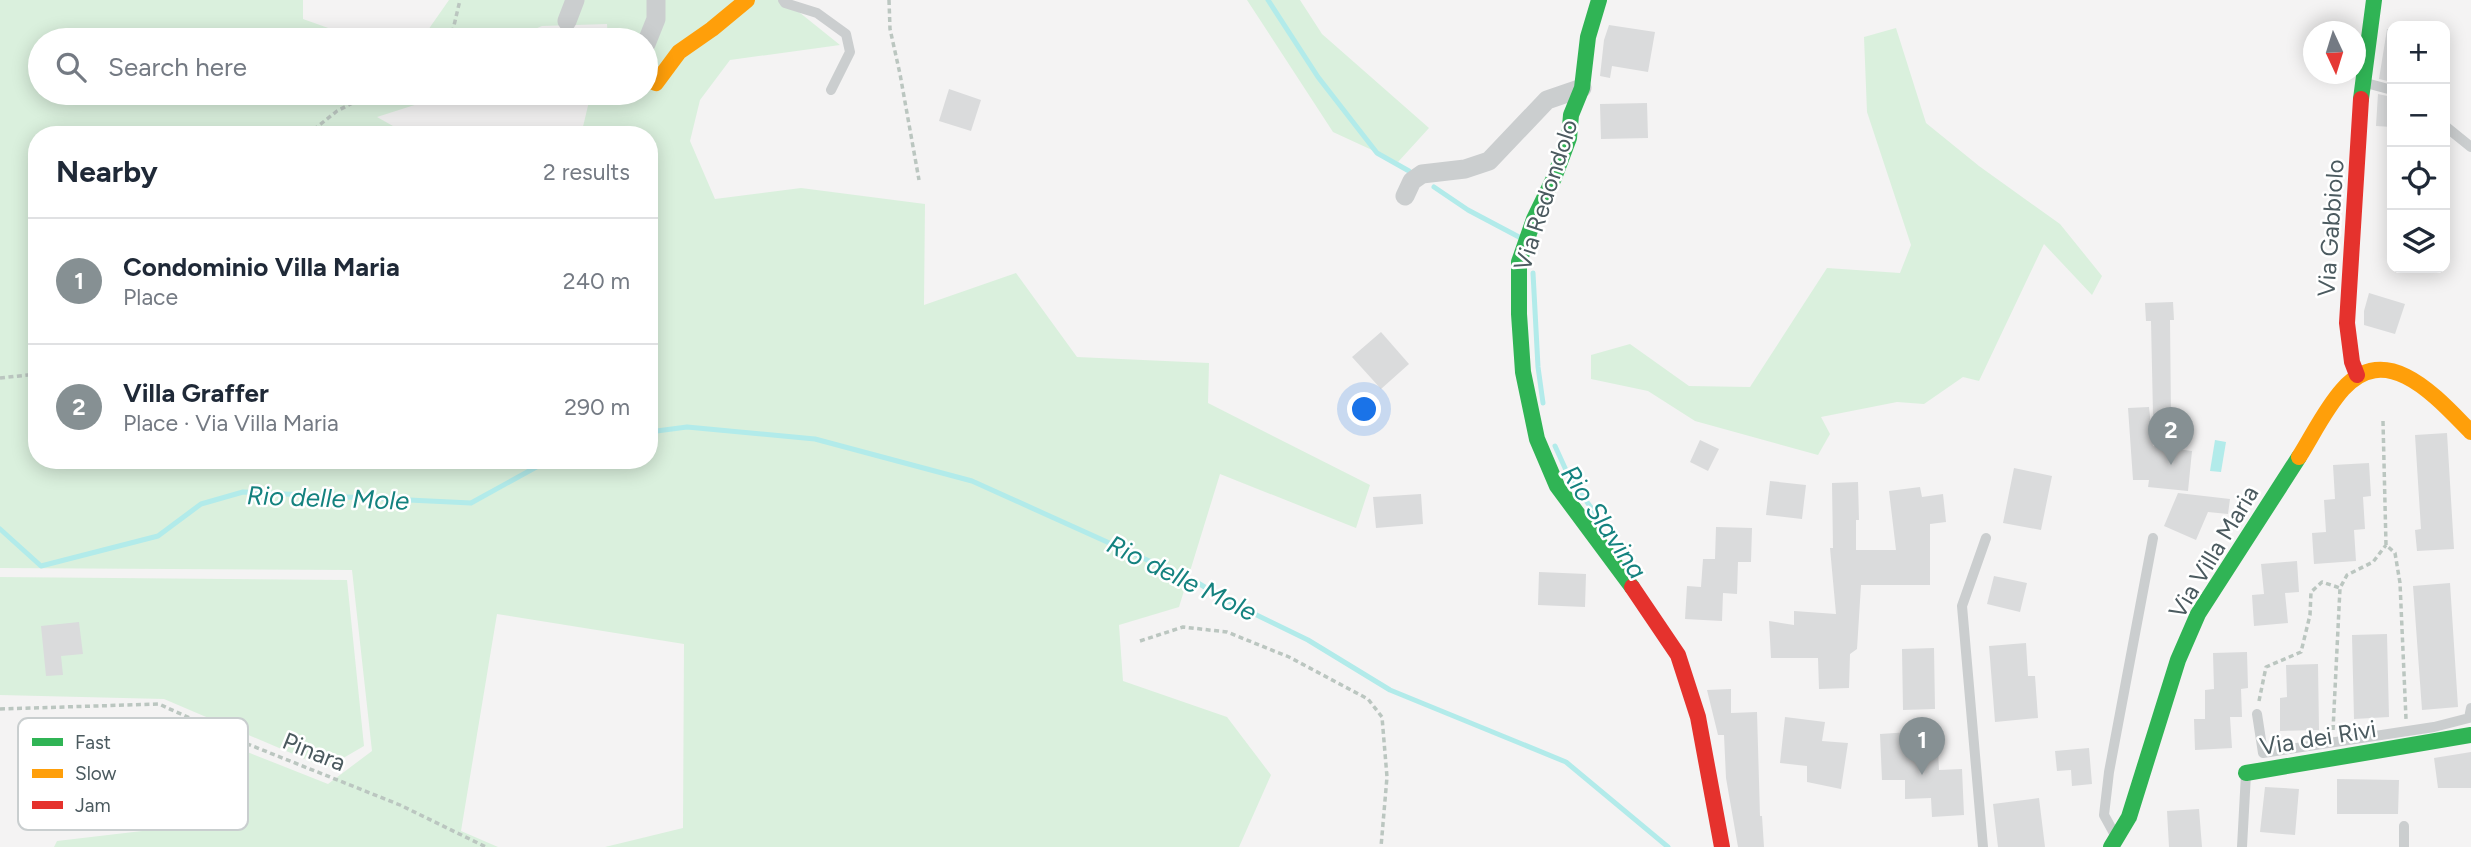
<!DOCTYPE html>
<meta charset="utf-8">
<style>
:root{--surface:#fff;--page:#f2f2f3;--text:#1f2937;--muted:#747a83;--line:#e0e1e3;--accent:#869093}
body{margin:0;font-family:Figtree,sans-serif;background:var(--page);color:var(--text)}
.controls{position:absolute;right:21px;top:21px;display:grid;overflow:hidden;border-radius:14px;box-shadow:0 4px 18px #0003}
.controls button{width:63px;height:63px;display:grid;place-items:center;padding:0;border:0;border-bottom:2px solid var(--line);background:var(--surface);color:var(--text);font:35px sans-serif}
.compass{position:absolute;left:2303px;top:21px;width:63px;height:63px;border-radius:50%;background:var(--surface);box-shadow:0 4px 18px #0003;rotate:176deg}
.you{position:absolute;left:1365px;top:410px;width:24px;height:24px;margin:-18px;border:5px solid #fff;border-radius:50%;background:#1a73e8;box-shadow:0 0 0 10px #1a73e833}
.badge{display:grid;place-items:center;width:46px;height:46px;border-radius:50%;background:var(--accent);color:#fff;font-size:23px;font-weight:700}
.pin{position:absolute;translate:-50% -58px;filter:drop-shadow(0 2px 4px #0008)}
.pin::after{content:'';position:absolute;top:37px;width:24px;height:21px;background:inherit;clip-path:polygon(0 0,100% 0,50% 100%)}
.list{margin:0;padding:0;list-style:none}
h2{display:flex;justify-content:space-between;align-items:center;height:91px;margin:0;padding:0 28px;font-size:30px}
h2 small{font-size:23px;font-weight:400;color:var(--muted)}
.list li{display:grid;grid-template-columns:46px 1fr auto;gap:21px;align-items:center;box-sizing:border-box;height:126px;padding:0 28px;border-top:2px solid var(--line)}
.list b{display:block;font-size:26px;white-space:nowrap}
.list p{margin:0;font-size:23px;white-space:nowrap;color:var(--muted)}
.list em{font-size:23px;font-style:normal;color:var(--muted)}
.icon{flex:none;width:38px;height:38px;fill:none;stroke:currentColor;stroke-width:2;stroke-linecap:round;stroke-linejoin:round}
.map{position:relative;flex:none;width:2471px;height:847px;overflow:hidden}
.search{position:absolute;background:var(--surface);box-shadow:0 4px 18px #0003;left:28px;top:28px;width:630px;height:77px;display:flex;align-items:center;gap:18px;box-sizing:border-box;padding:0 24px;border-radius:38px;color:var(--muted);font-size:26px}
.panel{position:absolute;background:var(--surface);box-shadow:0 4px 18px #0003;left:28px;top:126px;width:630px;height:343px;border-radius:28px}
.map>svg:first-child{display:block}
.green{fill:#daf0dd}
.water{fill:#b2ebea}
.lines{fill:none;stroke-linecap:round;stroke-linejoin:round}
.stream{stroke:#b2ebea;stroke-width:5}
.building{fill:#dadbdc}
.path{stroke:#bbc6c0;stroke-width:3.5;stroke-dasharray:5 3.5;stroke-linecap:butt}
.lane{stroke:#cbcecf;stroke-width:10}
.street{stroke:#cbcecf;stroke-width:19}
.fast{stroke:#30b455;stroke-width:16}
.slow{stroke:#ff9f0a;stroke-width:16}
.jam{stroke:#e5322d;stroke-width:16}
.labels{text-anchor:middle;stroke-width:5;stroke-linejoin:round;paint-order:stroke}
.street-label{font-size:24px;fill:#4b5a5f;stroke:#fff}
.water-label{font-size:26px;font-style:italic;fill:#14827f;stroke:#fff}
.key{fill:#fff;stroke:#c9cecf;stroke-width:2}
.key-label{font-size:19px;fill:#4b5a5f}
</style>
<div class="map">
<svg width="2471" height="847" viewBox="0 0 2471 847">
<rect width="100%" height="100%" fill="#f4f3f3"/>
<!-- green -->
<path class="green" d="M0,0H303V19L362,40H40V93H452L377,117L409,135H287L273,129L271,135H37V460H649V135H581L591,93H646V40H608L607,24L542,26L509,40H421L449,0H784L840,45L730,60L700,100L690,141L715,199L801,188L925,204L924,305L1016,273L1077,357L1209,363L1208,403L1370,485L1356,528L1220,474L1179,607L1119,625L1123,681L1227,717L1271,775L1239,847H605L683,828L684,644L497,614L461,831L498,847H54L57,841L142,831L207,736L328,784L372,751L352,570L0,568Z
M1247,0H1300L1322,34L1429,128L1398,162L1333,132Z
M1896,28L1926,123L1979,166L2060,224L2102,276L2092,295L2044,244L1979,381L1963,377L1924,404L1897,402L1821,417L1830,434L1818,455L1695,421L1648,391L1591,379V355L1630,344L1689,386L1750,387L1827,268L1900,273L1911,245L1867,112L1864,37Z
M0,577L347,580L364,746L326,768L164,699L0,695Z"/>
<!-- water -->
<path class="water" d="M2215,440L2226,442L2221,472L2210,471Z"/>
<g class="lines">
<!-- stream -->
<path class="stream" d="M1268,0L1318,77L1377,153L1409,171
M1434,187L1468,210L1519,237
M1533,273L1538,367L1543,403
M649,432L687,427L815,439L972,481L1198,583L1228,601L1308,640L1390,690L1566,762L1668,847
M1555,446L1570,479L1601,521
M0,529L41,566L158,536L201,504L243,492L471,503L549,460"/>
</g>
<!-- building -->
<path class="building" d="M1609,25L1655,32L1648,72L1612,66L1610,78L1600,76L1604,40Z
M2387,29H2392V82L2379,79Z
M949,89L981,100L971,131L939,121Z
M2378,94L2392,97V127L2376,126Z
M1647,103L1648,138L1601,139L1600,104Z
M2369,293L2405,304L2395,334L2364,325V311Z
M2173,302L2174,320H2170L2171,416L2153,415L2151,321H2146L2145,303Z
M1381,332L1409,364L1381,389L1352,357Z
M2149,407L2153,446L2192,451L2188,491L2148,487L2149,480H2133L2128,408Z
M2447,433L2454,549L2417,551L2415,530L2421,529L2415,435Z
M1700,440L1719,449L1708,471L1690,462Z
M2369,463L2371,496L2363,497L2365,529L2354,530L2356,561L2314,564L2312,533L2326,532L2324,500L2335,499L2333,465Z
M2014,468L2052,476L2041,530L2003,523Z
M1770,481L1806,485L1802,519L1766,515Z
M1858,482L1859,520H1856V550H1896L1889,491L1920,487L1922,497L1943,494L1946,522L1930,524V585H1861L1857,649L1850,654L1849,688L1819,689L1818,658H1771L1769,621L1794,625V611L1836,614L1830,548H1833L1832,483Z
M2178,493L2230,499L2228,514L2208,512L2196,540L2164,526Z
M1421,494L1423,524L1376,528L1373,497Z
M1716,527L1752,528L1751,562H1738L1737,594L1723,593L1722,621L1685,619L1687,586L1701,587L1703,559H1715Z
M2297,561L2299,592L2285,593L2288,623L2254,626L2252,595L2264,594L2261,564Z
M1539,572L1586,574L1585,607L1538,605Z
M1994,576L2027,583L2020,612L1987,604Z
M2450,583L2458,707L2422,710L2413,586Z
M79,622L83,654L61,656L63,675L46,676L41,626Z
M2387,634L2389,717L2354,719L2352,635Z
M2026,643L2028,676H2035L2038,718L1995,722L1989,646Z
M1934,648L1935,709L1903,710L1902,649Z
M2247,652L2248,688L2241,689L2242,717H2230L2232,748L2195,750L2194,719H2205V690L2214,689L2213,653Z
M2318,664L2319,730L2280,731V698L2287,697L2286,665Z
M1731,689V713L1757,712L1760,816H1762L1764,847H1738L1726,778L1724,735H1718L1707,690Z
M1785,717L1825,722L1822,741L1848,743L1841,789L1807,782V766L1780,763Z
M1910,732L1911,751L1938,750L1939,770L1962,769L1964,815L1932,817L1931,798L1905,799V780H1882L1880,734Z
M2089,748L2092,784L2072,786L2071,770L2057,771L2055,751Z
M2471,752V788H2438L2434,758Z
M2337,779L2399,780L2398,814H2337Z
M2265,787L2299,789L2295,835L2260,832Z
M2039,798L2045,847H1998L1993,804Z
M2199,809L2202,847H2169L2167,811Z"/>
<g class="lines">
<!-- path -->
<path class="path" d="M889,0L890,29L900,74L919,180
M448,40L452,34L460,0
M307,135L337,111L372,93
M0,378L37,374
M2383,421L2386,545L2395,553L2400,583L2406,719
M1140,641L1183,627L1227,632L1289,657L1368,699L1382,717L1387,777L1381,847
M2259,701L2266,667L2301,652L2310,615L2311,592L2322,582L2340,588
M0,709L159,704L240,741L400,805L486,847
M2333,730L2340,588L2347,575L2373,562L2386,545"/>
<!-- lane -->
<path class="lane" d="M783,0L785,3L817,13L846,34L850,52L831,90
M2366,83L2392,90
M2445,126L2471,147
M2257,714L2263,753L2434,727L2469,718L2471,708
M2115,835L2104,815L2109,772L2153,538
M1983,847L1962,606L1986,538
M2242,847L2246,774
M2404,847V826"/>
<!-- street -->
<path class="street" d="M567,21L575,0
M646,44L656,19V0
M1405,196L1412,181L1422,174L1465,169L1489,161L1547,100L1582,88"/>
<!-- fast -->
<path class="fast" d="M1599,0L1588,37L1582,88L1571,115L1569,138L1554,178L1534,219L1519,262V314L1523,372L1537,439L1557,486L1632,587
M2361,99L2374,0
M2246,773L2471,735
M2111,847L2129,817L2178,660L2198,614L2299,457"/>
<!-- slow -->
<path class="slow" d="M646,79L656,83L679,52L712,29L747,0
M2299,457C2313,435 2325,409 2343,389C2388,339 2438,399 2471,432"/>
<!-- jam -->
<path class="jam" d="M2357,375L2352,362L2347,323L2361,99
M1632,587L1678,655L1698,717L1722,847"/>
</g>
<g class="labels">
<!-- street labels -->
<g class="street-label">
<text transform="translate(1546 195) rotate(-72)" y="8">Via Redondolo</text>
<text transform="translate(2331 228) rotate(-86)" y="8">Via Gabbiolo</text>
<text transform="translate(2214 552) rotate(-59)" y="8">Via Villa Maria</text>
<text transform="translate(2318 738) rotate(-9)" y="8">Via dei Rivi</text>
<text transform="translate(314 752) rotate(22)" y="8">Pinara</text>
</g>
<!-- water labels -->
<g class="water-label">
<text transform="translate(328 498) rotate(2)" y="9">Rio delle Mole</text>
<text transform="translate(1604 522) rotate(56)" y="9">Rio Slavina</text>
<text transform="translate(1182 578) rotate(26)" y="9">Rio delle Mole</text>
</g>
</g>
<!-- legend -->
<rect x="18" y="718" width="230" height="112" rx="10" class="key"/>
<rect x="32" y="738" width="31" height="8" fill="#30b455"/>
<rect x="32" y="769" width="31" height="9" fill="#ff9f0a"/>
<rect x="32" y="801" width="31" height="8" fill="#e5322d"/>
<g class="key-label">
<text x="75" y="749">Fast</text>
<text x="75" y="780">Slow</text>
<text x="75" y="812">Jam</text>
</g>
</svg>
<div class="controls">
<button>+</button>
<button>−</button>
<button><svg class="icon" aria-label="locate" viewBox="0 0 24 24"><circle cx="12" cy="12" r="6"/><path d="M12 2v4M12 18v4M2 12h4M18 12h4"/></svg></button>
<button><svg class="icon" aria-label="layers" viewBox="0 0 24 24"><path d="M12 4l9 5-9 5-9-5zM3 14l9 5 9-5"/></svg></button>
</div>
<svg class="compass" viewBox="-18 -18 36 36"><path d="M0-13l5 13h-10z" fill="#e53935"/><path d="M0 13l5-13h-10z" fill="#747a83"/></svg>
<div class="you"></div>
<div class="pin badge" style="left:1922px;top:775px">1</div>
<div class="pin badge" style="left:2171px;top:465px">2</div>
<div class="search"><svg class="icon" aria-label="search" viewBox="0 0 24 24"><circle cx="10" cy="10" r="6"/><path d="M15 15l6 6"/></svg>Search here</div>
<section class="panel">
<h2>Nearby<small>2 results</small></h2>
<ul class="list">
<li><span class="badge">1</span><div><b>Condominio Villa Maria</b><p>Place</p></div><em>240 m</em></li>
<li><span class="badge">2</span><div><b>Villa Graffer</b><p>Place · Via Villa Maria</p></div><em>290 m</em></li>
</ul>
</section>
</div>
